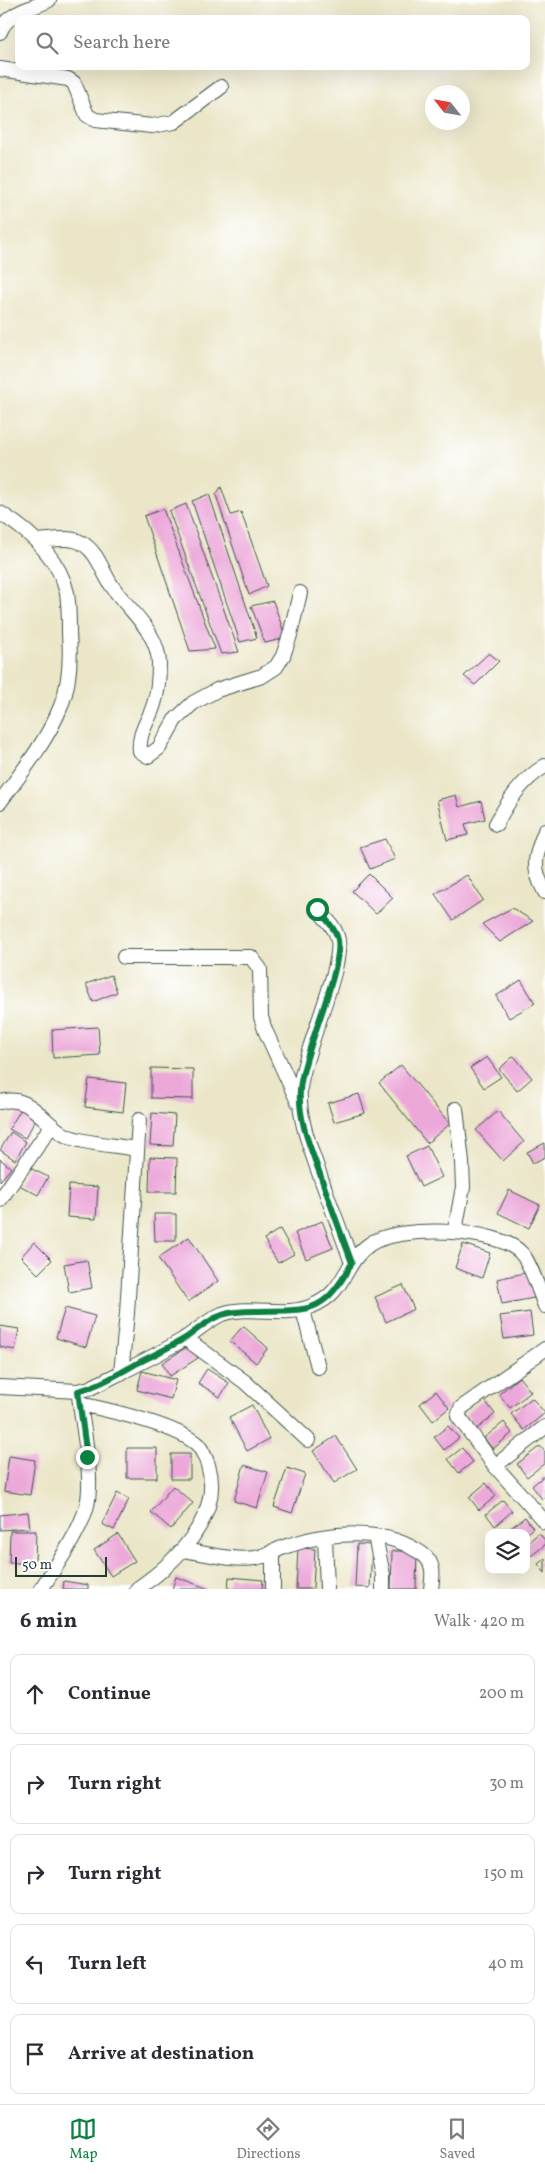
<!DOCTYPE html>
<meta charset="utf-8">
<style>
:root{--surface:#fff;--page:#f7f7f7;--text:#2b2b33;--muted:#7c7c81;--line:#e1e1e2;--accent:#0b8043}
body{margin:0;font-family:Vollkorn,serif;background:var(--page);color:var(--text)}
.controls{position:absolute;right:15px;bottom:15px;display:grid;overflow:hidden;border-radius:10px;box-shadow:0 5px 20px #0002}
.controls button{width:45px;height:45px;display:grid;place-items:center;padding:0;border:0;border-bottom:1px solid var(--line);background:var(--surface);color:var(--text);font:25px sans-serif}
.compass{position:absolute;left:425px;top:85px;width:45px;height:45px;border-radius:50%;background:var(--surface);box-shadow:0 5px 20px #0002;rotate:301deg}
.scale{position:absolute;left:15px;bottom:12px;width:92px;box-sizing:border-box;padding-left:5px;border:2px solid #1f3d34;border-top:0;font-size:14px;line-height:18px;white-space:nowrap;color:#1f3d34;-webkit-text-stroke:4px #fff;paint-order:stroke}
.stop{position:absolute;width:15px;height:15px;margin:-11px;border:4px solid #0b8043;border-radius:50%;background:#fff}
.stop.end{background:#0b8043;border-color:#fff;box-shadow:0 1px 5px #0008}
.list{margin:0;padding:0;list-style:none}
h2{display:flex;justify-content:space-between;align-items:center;height:65px;margin:0;padding:0 20px;font-size:21px}
h2 small{font-size:16px;font-weight:400;color:var(--muted)}
.list li{display:grid;grid-template-columns:32px 1fr auto;gap:15px;align-items:center;box-sizing:border-box;height:80px;margin:0 10px 10px;padding:0 10px;border:1px solid var(--line);border-radius:10px}
.list b{display:block;font-size:19px;white-space:nowrap}
.list em{font-size:16px;font-style:normal;color:var(--muted)}
.icon{flex:none;width:28px;height:28px;fill:none;stroke:currentColor;stroke-width:2;stroke-linecap:round;stroke-linejoin:round}
.map{position:relative;flex:none;width:545px;height:1589px;overflow:hidden}
.search{position:absolute;background:var(--surface);box-shadow:0 5px 20px #0002;left:15px;right:15px;top:15px;height:55px;display:flex;align-items:center;gap:12px;box-sizing:border-box;padding:0 18px;border-radius:10px;color:var(--muted);font-size:19px}
.sheet{height:515px;background:var(--surface)}
nav{display:flex;justify-content:space-around;align-items:center;box-sizing:border-box;height:70px;border-top:1px solid var(--line);background:var(--surface);font-size:14px;color:var(--muted)}
nav a{display:grid;justify-items:center;gap:2px}
nav .on{color:var(--accent)}
.map>svg:first-child{display:block}
.building{fill:#eca8d9}
.lines{fill:none;stroke-linecap:round;stroke-linejoin:round}
.minor-casing{stroke:#3e564a;stroke-width:16}
.minor{stroke:#fff;stroke-width:14}
.route{stroke:#0b8043;stroke-width:6}
</style>
<div class="map">
<svg width="545" height="1589" viewBox="0 0 545 1589">
<rect width="100%" height="100%" fill="#fff"/>
<filter id="ink" filterUnits="userSpaceOnUse"><feTurbulence type="fractalNoise" baseFrequency=".02" numOctaves="2"/><feDisplacementMap in="SourceGraphic" scale="10" xChannelSelector="R" yChannelSelector="G"/><feConvolveMatrix kernelMatrix="1 2 1 2 8 2 1 2 1" color-interpolation-filters="sRGB"/></filter>
<filter id="wash" filterUnits="userSpaceOnUse"><feTurbulence type="fractalNoise" baseFrequency=".0096" numOctaves="4" result="noise"/><feDisplacementMap in="SourceGraphic" scale="20" xChannelSelector="R" yChannelSelector="G"/><feGaussianBlur stdDeviation="1.12" result="paint"/><feColorMatrix in="noise" values="0 0 0 0 0 0 0 0 0 0 0 0 0 0 0 0 0 1.4 0 .05"/><feComposite in="paint" operator="in"/></filter>
<g filter="url(#wash)">
<rect width="100%" height="100%" fill="#ebe6c8"/>
<g id="blocks">
<!-- building -->
<path class="building" d="M221,487L231,515L241,512L267,586L249,595L216,495Z
M209,494L257,638L240,642L192,501Z
M186,504L239,652L221,654L169,511Z
M163,509L215,649L190,651L144,516Z
M273,601L286,638L265,643L251,606Z
M489,653L499,661L475,685L464,676Z
M456,795L459,807L481,801L485,819L465,824L468,835L447,840L437,800Z
M385,839L395,859L370,869L360,847Z
M369,874L393,898L376,914L352,891Z
M467,875L483,900L453,920L435,894Z
M512,908L533,921L500,942L482,924Z
M111,975L117,992L93,1002L86,984Z
M521,980L535,1003L509,1018L496,996Z
M98,1027L100,1055L53,1058L52,1030Z
M514,1056L532,1078L517,1091L499,1069Z
M487,1057L501,1077L484,1088L470,1068Z
M401,1065L450,1124L427,1143L379,1083Z
M151,1068L193,1069V1099L151,1098Z
M89,1079L126,1083L123,1112L85,1107Z
M359,1094L365,1113L334,1122L328,1103Z
M21,1109L37,1118L25,1138L9,1129Z
M498,1111L524,1142L503,1161L476,1130Z
M152,1113L175,1115L173,1146L150,1145Z
M11,1132L26,1142L15,1160L0,1150Z
M545,1143V1157L533,1163L527,1152Z
M427,1146L442,1177L421,1187L406,1156Z
M150,1157L177,1158L176,1192H149Z
M0,1159L11,1168L0,1181Z
M28,1167L48,1177L38,1195L19,1185Z
M69,1185L98,1187L96,1219L67,1217Z
M509,1190L540,1205L529,1228L498,1213Z
M154,1214H176V1241H155Z
M322,1221L333,1248L306,1259L295,1233Z
M280,1229L294,1254L278,1263L264,1239Z
M189,1237L218,1281L188,1302L158,1258Z
M34,1242L52,1260L38,1274L21,1257Z
M463,1244L490,1253L482,1278L455,1268Z
M87,1260L92,1288L69,1292L64,1264Z
M529,1272L534,1298L502,1304L497,1279Z
M403,1285L414,1309L386,1322L375,1297Z
M65,1308L95,1316L86,1347L56,1338Z
M530,1312L533,1335L504,1339L500,1316Z
M0,1326L19,1329L15,1350L0,1347Z
M243,1326L268,1348L256,1363L230,1341Z
M190,1345L198,1358L170,1376L162,1363Z
M207,1369L229,1383L220,1397L198,1383Z
M142,1371L176,1380L171,1399L137,1390Z
M519,1377L531,1392L510,1408L499,1394Z
M436,1391L449,1408L433,1421L420,1404Z
M532,1398L545,1413L524,1430L511,1414Z
M484,1399L495,1414L477,1429L466,1414Z
M252,1405L269,1439L247,1451L229,1417Z
M504,1422L512,1433L493,1449L484,1438Z
M448,1426L459,1438L444,1450L434,1437Z
M336,1436L357,1469L334,1483L313,1451Z
M540,1446L545,1452V1463L527,1477L517,1464Z
M127,1448H157V1478H127Z
M462,1448L473,1462L459,1473L448,1459Z
M171,1454H190V1479H171Z
M9,1456L35,1460L30,1495L4,1491Z
M244,1465L268,1472L257,1508L234,1501Z
M287,1468L305,1474L292,1513L274,1507Z
M545,1475V1497L542,1499L532,1486Z
M486,1483L496,1496L479,1510L469,1497Z
M173,1486L193,1503L171,1529L151,1512Z
M117,1493L129,1499L114,1530L102,1524Z
M503,1500L512,1511L495,1526L486,1514Z
M28,1512L30,1528L0,1530V1515Z
M525,1517L533,1528L526,1534L512,1533L509,1529Z
M10,1531H36L35,1563H9Z
M539,1533L545,1540V1545L531,1556L526,1549V1544Z
M118,1534L135,1561L111,1576L94,1550Z
M357,1544L372,1545L370,1588L355,1587Z
M298,1548L315,1549L313,1589H296Z
M392,1551H417L416,1589H391Z
M545,1558V1573L538,1564Z
M176,1577L209,1589H172Z
M229,1577L263,1580L262,1589H228Z
M64,1581L88,1585V1589H63Z"/>
</g>
</g>
<g filter="url(#ink)">
<use href="#blocks" fill-opacity="0" stroke="#3e564a" stroke-width="1"/>
<g class="lines">
<!-- minor casing -->
<g class="minor-casing">
<path id="minor" d="M0,32C7,12 32,9 49,0
M0,69L68,79L74,83L87,115L95,120L152,126L174,122L221,87
M0,513C29,531 59,557 67,593C69,606 69,621 69,634C71,659 70,683 61,706C47,741 22,772 0,802
M37,541C52,540 73,535 85,545C98,554 103,573 112,586C128,610 158,631 159,663C159,676 158,692 154,704C149,721 138,732 140,751L148,756L159,748L175,720L193,703L217,690L262,676L276,667L283,656L290,635L300,593
M496,824C508,801 522,780 545,766
M545,831C535,856 531,867 545,892
M317,909C324,917 334,925 337,936C347,961 302,1054 300,1089C298,1117 309,1144 318,1170C329,1201 341,1232 352,1263
M124,957H251L260,969L261,1017L265,1030L298,1102
M0,1102C31,1093 43,1124 67,1136C85,1144 116,1145 136,1149
M0,1200L52,1125
M455,1231L463,1187L462,1162L456,1109
M303,1310L318,1367
M185,1338L245,1382L308,1440
M545,1349L461,1408L458,1416L495,1466L545,1522
M121,1373L127,1313L139,1120
M0,1387L78,1391L90,1388C122,1372 154,1357 184,1339C197,1331 208,1320 222,1314C251,1304 285,1318 312,1306C347,1292 343,1262 370,1244C397,1225 500,1227 522,1254C530,1262 540,1293 545,1306
M80,1404C108,1410 178,1426 198,1445C202,1450 206,1459 208,1465C224,1516 175,1563 137,1589
M495,1466L545,1427
M375,1536L383,1575V1589
M325,1537L327,1589
M183,1550C205,1553 231,1561 255,1558C267,1556 279,1548 290,1545C329,1532 381,1528 416,1550C421,1553 428,1557 430,1563C434,1570 432,1581 431,1589
M41,1589C55,1568 79,1533 86,1509C95,1480 82,1426 79,1395
M273,1589V1551"/>
</g>
<!-- minor -->
<use href="#minor" class="minor"/>
</g>
</g>
<g class="lines" filter="url(#ink)">
<!-- route -->
<path class="route" d="M87,1457L78,1391C99,1386 118,1374 136,1364C153,1355 171,1347 187,1337C198,1329 209,1319 222,1315C233,1311 245,1311 256,1311C311,1310 323,1315 352,1263C341,1233 330,1204 320,1174C310,1147 298,1119 300,1090C302,1054 347,962 337,936C333,925 324,917 317,909"/>
</g>
</svg>
<div class="controls">
<button><svg class="icon" aria-label="layers" viewBox="0 0 24 24"><path d="M12 4l9 5-9 5-9-5zM3 14l9 5 9-5"/></svg></button>
</div>
<svg class="compass" viewBox="-18 -18 36 36"><path d="M0-13l5 13h-10z" fill="#e53935"/><path d="M0 13l5-13h-10z" fill="#7c7c81"/></svg>
<div class="scale">50 m</div>
<div class="stop" style="left:317px;top:909px"></div>
<div class="stop end" style="left:87px;top:1457px"></div>
<div class="search"><svg class="icon" aria-label="search" viewBox="0 0 24 24"><circle cx="10" cy="10" r="6"/><path d="M15 15l6 6"/></svg>Search here</div>
</div>
<section class="sheet">
<h2>6 min<small>Walk · 420 m</small></h2>
<ul class="list">
<li><svg class="icon" aria-label="ahead" viewBox="0 0 24 24"><path d="M12 20V5M6 11l6-6 6 6"/></svg><div><b>Continue</b></div><em>200 m</em></li>
<li><svg class="icon" aria-label="right" viewBox="0 0 24 24"><path d="M7 20v-9h11M14 6l5 5-5 5"/></svg><div><b>Turn right</b></div><em>30 m</em></li>
<li><svg class="icon" aria-label="right" viewBox="0 0 24 24"><path d="M7 20v-9h11M14 6l5 5-5 5"/></svg><div><b>Turn right</b></div><em>150 m</em></li>
<li><svg class="icon" aria-label="left" viewBox="0 0 24 24"><path d="M17 20v-9H6M10 6l-5 5 5 5"/></svg><div><b>Turn left</b></div><em>40 m</em></li>
<li><svg class="icon" aria-label="arrive" viewBox="0 0 24 24"><path d="M6 21V4h12l-3 4 3 4H6"/></svg><div><b>Arrive at destination</b></div></li>
</ul>
</section>
<nav>
<a class="on"><svg class="icon" aria-label="map" viewBox="0 0 24 24"><path d="M3 6l6-2 6 2 6-2v14l-6 2-6-2-6 2zM9 4v14M15 6v14"/></svg>Map</a>
<a><svg class="icon" aria-label="directions" viewBox="0 0 24 24"><path d="M12 3l9 9-9 9-9-9zM9 14v-3h6M13 9l2 2-2 2"/></svg>Directions</a>
<a><svg class="icon" aria-label="saved" viewBox="0 0 24 24"><path d="M7 4h10v16l-5-4-5 4z"/></svg>Saved</a>
</nav>
